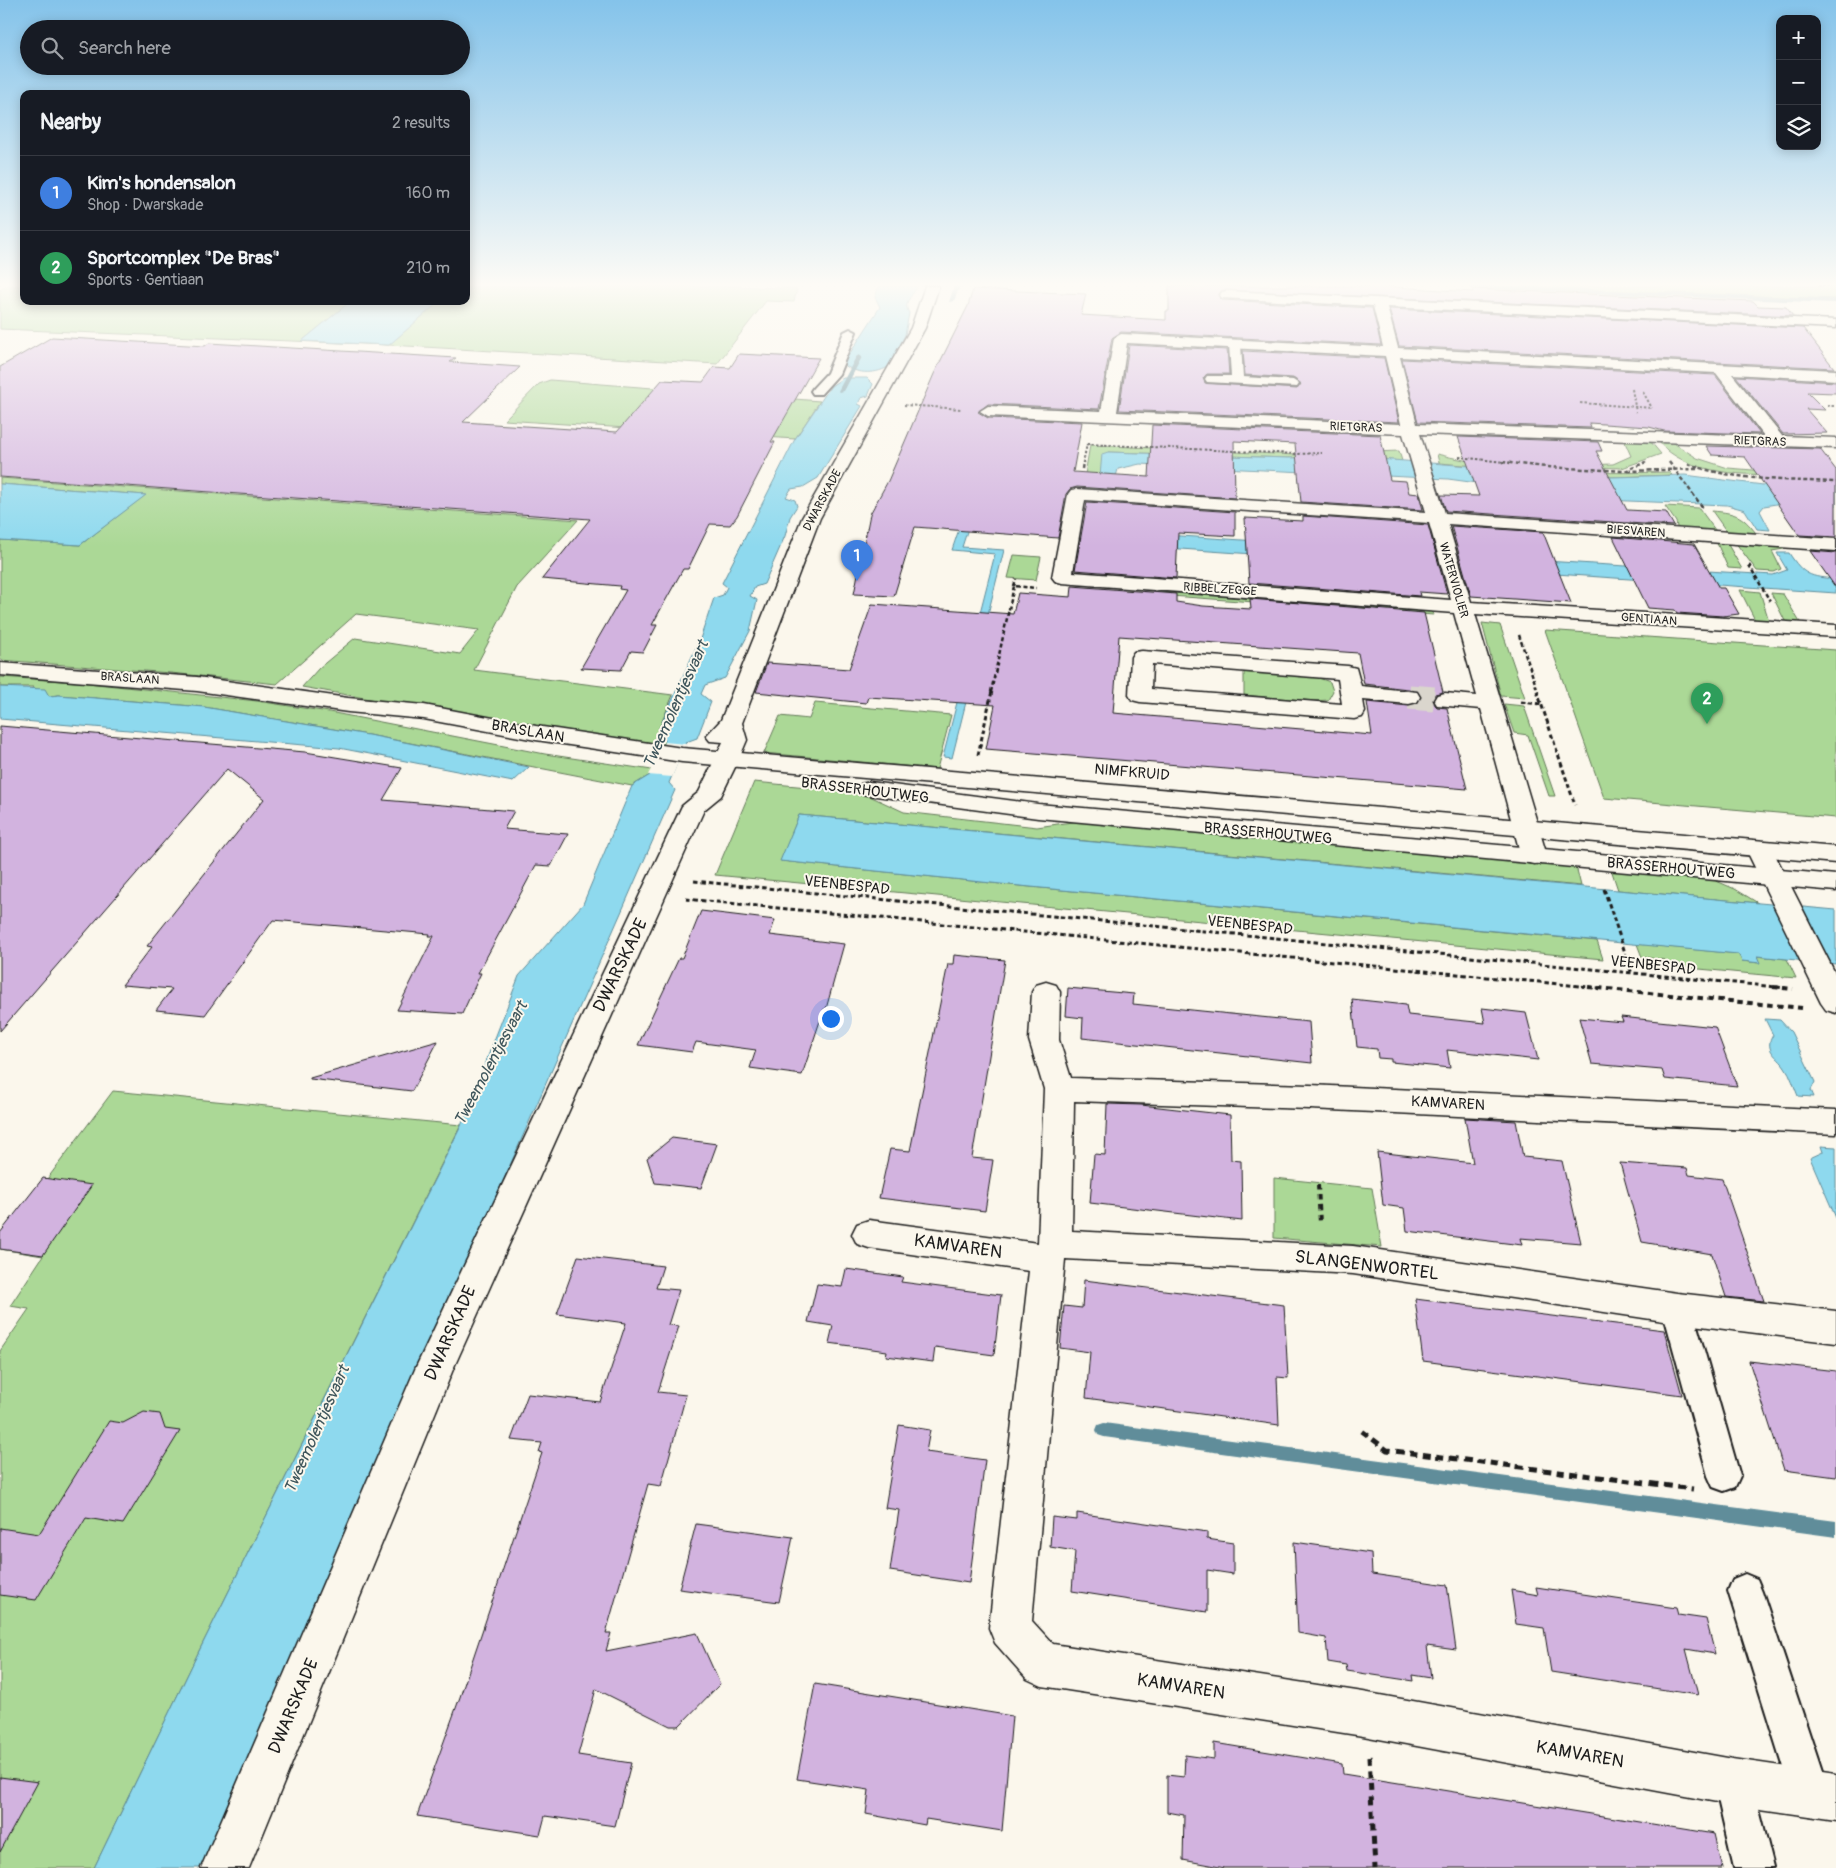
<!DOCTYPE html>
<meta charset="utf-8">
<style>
:root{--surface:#171b24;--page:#20242c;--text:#f1f3f6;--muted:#9ea1a6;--line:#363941;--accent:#919294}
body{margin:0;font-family:Pangolin,sans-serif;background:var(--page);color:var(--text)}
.controls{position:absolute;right:15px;top:15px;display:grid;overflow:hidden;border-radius:10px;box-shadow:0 2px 12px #0003}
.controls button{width:45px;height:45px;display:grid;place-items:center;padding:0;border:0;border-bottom:1px solid var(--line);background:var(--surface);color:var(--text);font:25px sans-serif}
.you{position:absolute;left:830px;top:1018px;width:18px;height:18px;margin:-12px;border:4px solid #fff;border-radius:50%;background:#1a73e8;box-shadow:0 0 0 8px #1a73e833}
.badge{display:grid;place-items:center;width:32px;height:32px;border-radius:50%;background:var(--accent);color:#fff;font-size:16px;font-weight:700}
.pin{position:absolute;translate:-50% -41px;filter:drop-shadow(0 1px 2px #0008)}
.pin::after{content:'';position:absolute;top:26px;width:18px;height:15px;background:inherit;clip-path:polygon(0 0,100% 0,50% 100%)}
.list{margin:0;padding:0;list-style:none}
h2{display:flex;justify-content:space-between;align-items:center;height:65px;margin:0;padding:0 20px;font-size:21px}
h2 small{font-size:16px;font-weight:400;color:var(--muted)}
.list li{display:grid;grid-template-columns:32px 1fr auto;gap:15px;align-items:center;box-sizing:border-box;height:75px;padding:0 20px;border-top:1px solid var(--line)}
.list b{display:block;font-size:19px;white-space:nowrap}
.list p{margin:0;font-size:16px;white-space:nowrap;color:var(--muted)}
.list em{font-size:16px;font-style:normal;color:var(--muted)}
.icon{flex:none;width:28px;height:28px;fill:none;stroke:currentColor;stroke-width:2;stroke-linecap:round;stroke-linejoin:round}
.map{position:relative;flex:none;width:1836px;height:1868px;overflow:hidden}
.search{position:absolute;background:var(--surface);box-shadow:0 2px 12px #0003;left:20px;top:20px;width:450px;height:55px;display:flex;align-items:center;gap:12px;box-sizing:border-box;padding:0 18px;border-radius:28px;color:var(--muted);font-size:19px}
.panel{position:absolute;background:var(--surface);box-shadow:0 2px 12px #0003;left:20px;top:90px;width:450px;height:215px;border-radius:10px}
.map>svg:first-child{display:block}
.green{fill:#abd896;stroke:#647a59}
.water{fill:#8ed9ee;stroke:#608d9a}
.pier{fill:#fbf7ec}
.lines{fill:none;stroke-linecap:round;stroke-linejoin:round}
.stream{fill:#608d9a;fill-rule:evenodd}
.building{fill:#d2b3df;stroke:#1c1c1c;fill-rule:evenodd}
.minor-tunnel{stroke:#dad6cd;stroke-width:25;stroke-dasharray:25 12;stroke-linecap:butt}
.service-casing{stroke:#1c1c1c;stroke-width:4}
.minor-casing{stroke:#1c1c1c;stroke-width:3}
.secondary-casing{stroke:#1c1c1c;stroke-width:3}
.path-far4{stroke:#1c1c1c;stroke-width:2;stroke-dasharray:2.5 2;stroke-linecap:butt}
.path-far3{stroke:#1c1c1c;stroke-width:2.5;stroke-dasharray:4 2.5;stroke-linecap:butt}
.path-far2{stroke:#1c1c1c;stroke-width:3;stroke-dasharray:4.5 3;stroke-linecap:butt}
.path-far1{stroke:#1c1c1c;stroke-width:4;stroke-dasharray:5.5 4.5;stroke-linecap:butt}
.path{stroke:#1c1c1c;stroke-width:5;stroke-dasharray:8 5.5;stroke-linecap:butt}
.service{fill:#fbf7ec;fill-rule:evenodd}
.minor{fill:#fbf7ec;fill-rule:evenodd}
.secondary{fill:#fbf7ec;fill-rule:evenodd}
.path-bridge{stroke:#1c1c1c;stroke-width:2.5;stroke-dasharray:4 2.5;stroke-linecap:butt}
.labels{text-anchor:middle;stroke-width:4;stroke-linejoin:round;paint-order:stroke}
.far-street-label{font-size:12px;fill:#1c1c1c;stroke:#fbf7ec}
.street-label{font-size:15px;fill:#1c1c1c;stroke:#fbf7ec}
.water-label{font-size:16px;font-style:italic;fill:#3e555b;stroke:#fbf7ec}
.near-street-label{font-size:18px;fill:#1c1c1c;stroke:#fbf7ec}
</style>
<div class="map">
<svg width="1836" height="1868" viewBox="0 0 1836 1868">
<rect width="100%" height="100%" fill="#fbf7ec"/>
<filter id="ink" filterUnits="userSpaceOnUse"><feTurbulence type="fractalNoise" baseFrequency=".02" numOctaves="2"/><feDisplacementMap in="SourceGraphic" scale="10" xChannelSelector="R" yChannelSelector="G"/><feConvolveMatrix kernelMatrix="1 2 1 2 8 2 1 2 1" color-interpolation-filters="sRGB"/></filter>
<g filter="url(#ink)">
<!-- green -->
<path class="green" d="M6,286H24V301H351L303,340L389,345L440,301H466V286H735L797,289L794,302L766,301L717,364L389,345L0,329V290Z
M1488,286H1836V299L1569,289L1583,291L1597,311L1566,309L1555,289Z
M550,380L820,401L795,439L504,420L539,384Z
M1624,440L1650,441L1661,454L1622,468L1551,466L1613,464L1631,456Z
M1658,441L1672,442L1697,458L1728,468L1790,473C1750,477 1685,475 1658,441Z
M1090,445L1296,455L1399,451L1402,461L1353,457L1288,458L1108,452L1106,493L1082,492Z
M1437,454C1507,472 1596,474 1669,472L1672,475L1612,477L1439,463Z
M0,478L578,520L517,587L474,670L673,695L658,731L665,740L663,747L547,730L302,687L319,668L355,638L460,654L479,630L356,614L277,684L171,673L0,660V540L80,545L145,495L0,484Z
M1665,506L1699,508L1718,534L1678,532L1676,522Z
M1712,511C1738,513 1743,516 1759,537L1729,535Z
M1716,541L1727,543L1742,569L1728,568Z
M1735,542L1780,546L1784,549L1772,551L1781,569L1774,572L1757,571Z
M1014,555L1041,557L1036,580L1008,578Z
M1740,590L1760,592L1769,621L1755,620Z
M1158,592L1405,610L1407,607L1431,609L1434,615L1157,595Z
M1771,593L1783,594L1801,624L1786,623Z
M1482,623L1500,625L1525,698L1501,696Z
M1545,630L1836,650V818L1604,798Z
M1244,671L1316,677L1330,682L1333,691L1328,700L1314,701L1244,695Z
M0,677L78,682L257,701L329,712L545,754L652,770L650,775L632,786L374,736L204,707L59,695L49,696L33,687H0Z
M815,703L951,715L937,769L764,753L780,716L809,719Z
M1504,704L1524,706L1555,796H1549L1528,735L1514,733Z
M754,782L861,792L904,812L1037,827L1079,821L1576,866L1581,886L799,815L781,861L1020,886L1597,941L1603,959L715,875Z
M1611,869L1707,877L1735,889L1758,903L1618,890Z
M1637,944L1739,954L1742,961L1759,963L1756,956L1787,959L1796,978L1667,966L1665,960L1642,957Z
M113,1091L461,1125L200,1649L94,1868H0V1351L29,1309L10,1306L43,1256L0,1249V1242Z
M1274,1178L1372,1188L1382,1247L1274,1238Z"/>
<!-- water -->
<path class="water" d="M879,286H917C913,297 902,301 909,313L905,335L888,367C874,375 855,374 843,364L880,307L875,297Z
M351,301H440L389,345L302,341Z
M843,378H867L873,384L868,396L861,398L858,404L862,406L818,478L803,487L791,489L786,497L795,500L797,506L790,517L785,536L764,584L755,587L750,596L757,600L750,631L725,678L705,685L701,694L711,702L697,738L686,742L669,783L675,790L201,1868H94L200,1649L461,1126L519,976L583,904L632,786L650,775L665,740L658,731L700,639L714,598L723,595L727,587L722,583L795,439L831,386Z
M1000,418L1003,420L962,547L1004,550L952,758L943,757L995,554L952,550L996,419Z
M1108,452L1288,458L1353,457L1612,477L1685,475L1763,485L1836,487V506L1776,504L1764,506L1760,511L1770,530L1757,529L1745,510L1727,505L1603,500L1448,479L1140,464L1118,469L1113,488L1099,487L1102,454Z
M0,484L146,495L80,545L0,540Z
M1101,502L1111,504L1119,532L1412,551L1415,565L1092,543L1097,506Z
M1777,553H1789C1803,575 1810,577 1836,579V593L1467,568L1463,556L1773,575L1787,570Z
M0,687L45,689L49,696L59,695L204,707L374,736L529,767L513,782L339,748L0,719Z
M799,815L1836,910V964L1757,956L1760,963L1742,961L1738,954L1020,886L780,861Z
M1765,1019L1780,1020L1791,1032L1815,1082L1811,1090L1814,1097L1798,1096C1794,1087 1791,1075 1785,1067C1778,1056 1763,1051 1773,1035Z
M1821,1146L1836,1147V1218L1810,1158L1823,1152Z"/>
<!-- pier -->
<path class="pier" d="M664,742L686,744L672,777L648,775Z"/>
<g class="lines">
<!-- stream -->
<path class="stream" d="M954,286H960L954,301L949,302Z
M1466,286H1504L1836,299V303L1469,288Z
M859,355L862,357L844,391L839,392L838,391L856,357Z
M1104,1423L1836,1521V1537L1104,1437L1098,1435L1096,1430L1098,1425Z"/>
</g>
<!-- building -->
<path class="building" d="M1169,286H1380L1473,292L1472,289L1753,301L1758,306L1786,307L1793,316L1222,290L1218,296L1222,300L1372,308L1381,345L1121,332L1112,338L1099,409L988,404L978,412L988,418L1082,422L1073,472L1149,477L1152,425L1380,435L1390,480L1406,481L1409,493L1419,494L1423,510L1301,502L1295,444L1234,441L1235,498L1077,487L1070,489L1066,494L1058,538L915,527L894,596L854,594L870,514L888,481L934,374L968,306L973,289L1086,294L1081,315L1166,320V311H1169Z
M1389,309L1803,328L1834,368L1399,346Z
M52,337L205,346L209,343L456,358L450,362L520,367L463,422L617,432L662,380L703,382L714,367L730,368L739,354L819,358L771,442H775L737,516L730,525L710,524L688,569H683L652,625H657L643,652L631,651L621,670L581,668L626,590L619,589L620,586L542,579L590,519L0,477V367Z
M1129,345L1227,350L1229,374H1207L1203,378L1205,383L1297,389L1301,384L1293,378L1245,375L1243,351L1384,358L1399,422L1119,410Z
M1402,359L1715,375L1760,434L1664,431L1649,427L1589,423L1591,428L1418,422Z
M1736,376L1836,382V393L1807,392L1825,410L1806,409L1827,433L1783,434Z
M1458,437L1598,442L1602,451H1596L1627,510L1666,512L1674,526L1446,511L1441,495L1479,496Z
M1706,446L1820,449L1836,470V537L1799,535L1745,457L1712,455Z
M1087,502L1235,512V536L1178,533L1176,578L1075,570Z
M1303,516L1428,525L1447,594L1419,592L1420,596L1249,583L1245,518L1303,521Z
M1451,526L1543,532L1571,603L1471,596Z
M1613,537L1694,544L1719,588H1724L1739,614L1723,616L1677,613L1675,610L1648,608Z
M1810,551L1836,553V588Z
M1072,586L1176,594V602L1203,606L1251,609L1250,599L1424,613L1443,692L1435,694L1432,701L1437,707L1447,708L1467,789L986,749L995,705L868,697L866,703L756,692L767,663L849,669L872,604L1013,614L1018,593L1071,597ZM1119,636L1358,653L1364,684L1417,690L1422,698L1417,704L1409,706L1367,702L1372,735L1113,713Z
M0,726L305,752L402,768L383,800L514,811L504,829L568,834L551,866L536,865L478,973H481L462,1014L397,1010L434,936H429L430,934L273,920L205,1015L156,1010L172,989L122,985L152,947L147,946L264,799L227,769L0,1031Z
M701,911L775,920L770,935L844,944L826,1009H824L802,1075L750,1068L756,1050L696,1042L692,1052L638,1045L679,958H682Z
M954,955L1005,960L972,1158L993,1160L985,1211L879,1198L890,1149L910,1151L948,964H953Z
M1068,988L1134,994L1133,1004L1309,1022L1312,1063L1082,1038L1083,1018L1066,1016Z
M1352,999L1406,1005L1408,1015L1485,1023L1482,1008L1526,1013L1538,1060L1447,1050L1450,1068L1391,1062V1059L1378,1058L1377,1049L1357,1047Z
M1621,1017L1715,1027L1737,1086L1665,1079L1662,1070L1592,1064L1579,1018L1623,1022Z
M438,1041L412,1091L310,1079V1078Z
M1107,1104L1141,1105L1230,1115L1231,1160L1241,1161L1242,1221L1090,1203L1094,1154L1105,1155Z
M1465,1118L1516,1121L1523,1157L1562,1161L1581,1243L1520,1238L1522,1245L1407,1231L1404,1208L1383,1205L1377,1152L1473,1163Z
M672,1138L717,1144L701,1188L655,1183L647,1158Z
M1620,1163L1687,1168L1689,1175L1722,1179L1764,1301L1726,1297L1712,1254L1642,1242Z
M43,1178L92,1185L43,1255L0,1249V1233Z
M578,1256L663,1266L656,1288L679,1290L668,1325L679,1326L658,1392L686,1395L661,1486L648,1484L606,1633H611L606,1651L697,1633L720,1684L679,1726H670L596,1689L578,1755L631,1763L615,1826L545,1816L540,1835L417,1816L460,1697L542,1453L539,1452L542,1443L511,1440L528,1394L600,1402L626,1323L557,1314Z
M846,1269L903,1277L901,1282L1001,1295L994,1355L935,1347L933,1362L886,1356L887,1351L829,1343L833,1326L808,1322L817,1284L842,1287Z
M1084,1280L1284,1305L1288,1378L1277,1377L1279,1425L1086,1398L1090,1352L1060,1348L1064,1306L1082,1308Z
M1415,1299L1664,1330L1682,1395L1423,1361Z
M1749,1361L1836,1371V1477L1784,1470Z
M144,1412L160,1414L165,1429L180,1431L123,1524L86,1518L36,1600L0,1595V1528L39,1534L109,1421L123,1423Z
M899,1425L930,1430L926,1452L985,1460L969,1583L890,1571L899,1510L885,1508Z
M1077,1513L1207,1532V1539L1233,1543V1574L1207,1570V1612L1072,1591L1075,1551L1050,1547L1052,1517L1077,1520Z
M696,1524L793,1537L779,1602L679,1589Z
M1294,1542L1371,1553L1372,1574L1447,1585L1456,1650L1427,1646L1431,1678L1412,1675L1413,1681L1347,1671L1346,1665L1328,1662L1326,1638L1298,1633Z
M1536,1587L1676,1608L1678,1615L1706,1619L1715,1654L1686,1649L1698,1695L1551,1672L1544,1628L1516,1624L1511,1590L1538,1595Z
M815,1684L1012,1716L1002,1831L926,1819L925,1825L866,1814L869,1790L797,1779Z
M1214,1743L1342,1764L1343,1774L1714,1834L1722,1868H1225L1183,1860L1184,1815L1167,1812V1775L1184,1777L1185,1755L1214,1759Z
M0,1777L38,1782L0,1852Z"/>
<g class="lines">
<!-- minor-tunnel -->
<path class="minor-tunnel" d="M1409,697L1445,700"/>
<!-- service casing -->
<g class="service-casing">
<path id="service" d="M850,329L856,332L839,374L821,394H813L811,391L813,388L827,373L844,332Z
M1235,340L1241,344L1243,377L1293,380L1299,384L1297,387L1207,382L1205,379L1207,376H1231L1229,344Z
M1677,1296L1687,1299L1692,1308L1740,1476L1735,1487L1724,1491L1713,1487L1708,1476L1662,1308L1667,1299Z
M1745,1574L1757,1579L1762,1591L1829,1793L1823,1806L1810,1812L1797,1806L1791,1793L1728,1591L1733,1579Z
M1733,1763L1746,1769L1752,1782L1774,1868H1734L1714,1782L1720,1769Z"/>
</g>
<!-- minor casing -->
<g class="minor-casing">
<path id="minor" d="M925,286H939L925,328L820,518L742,723L747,740L739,759L721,796L704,810L454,1367L249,1868H201L416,1367L682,806L699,792L723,742L710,741L706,736L721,720L802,518L911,328Z
M1227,291L1836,320V328L1387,307L1398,348L1836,370V380L1732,374L1782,436L1836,438V448L1420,434L1445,513L1836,539V551L1448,524L1471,602L1836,625V637L1475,614L1547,856L1543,862L1534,864L1525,862L1521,856L1481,709L1437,705L1434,700L1437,695L1445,693L1477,696L1454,613L1062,583L1055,581L1052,577L1068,494L1071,490L1077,489L1426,512L1403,434L988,416L980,411L988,406L1101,411L1114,338L1121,334L1383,347L1373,306L1222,298L1220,295L1222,292ZM1127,343L1385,356L1401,424L1117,412ZM1400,357L1716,373L1764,436L1417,424ZM1085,500L1429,523L1451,600L1073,572Z
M1142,651L1348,666L1356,668L1361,686L1417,692L1420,697L1417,702L1409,704L1363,700L1365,712L1362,717L1354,719L1140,702L1132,700L1129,695L1131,657L1134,652ZM1152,664L1338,679L1342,704L1151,689Z
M1759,841L1768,843L1772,849L1836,975V1013L1826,1010L1821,1003L1746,849L1750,843Z
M1046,982L1056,985L1060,992L1059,1040L1071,1078L1310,1085L1836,1110V1134L1310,1109L1074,1101L1072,1231L1353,1246L1677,1293L1836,1311V1343L1677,1323L1353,1274L1065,1259L1032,1621L1053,1644L1363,1692L1733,1759L1836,1774V1820L1733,1805L1363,1736L1042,1686L1027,1679L995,1643L989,1628L1029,1271L869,1248L857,1244L852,1234L857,1224L869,1220L1038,1243L1044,1089L1029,1040L1032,992L1036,985Z"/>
</g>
<!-- secondary casing -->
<g class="secondary-casing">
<path id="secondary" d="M0,663L197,677L348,698L424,705L536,726L682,748L1836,847V863L682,762L536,740L424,719L348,712L197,691L0,675Z
M870,782L1038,804L1836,875V891L1038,818L861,794L858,789L861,784Z"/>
</g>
<!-- path-far4 -->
<path class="path-far4" d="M1818,286H1836
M1632,389L1636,412
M1643,392L1652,408
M1580,403L1652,408
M904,405L962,409
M1827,406H1836
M1087,444L1297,454L1322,453
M1459,457L1513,463
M1083,463L1087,444
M1643,463L1646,462"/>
<!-- path-far3 -->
<path class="path-far3" d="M1502,462L1546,467L1625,471L1646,462
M1688,464C1736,481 1786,480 1836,482
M1082,469L1083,462
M1628,471L1697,469
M1749,565L1770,601
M1014,586L1016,579
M1519,635L1538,692
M991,692L1014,586L1036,588"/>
<!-- path-far2 -->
<path class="path-far2" d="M1537,691L1575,805
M1521,702L1541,704
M978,755L992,691
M694,881L1786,988
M1604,889L1632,974
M686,899L1600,988"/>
<!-- path-far1 -->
<path class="path-far1" d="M1588,987L1802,1008
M1773,987L1793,989
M1318,1185L1320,1224"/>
<!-- path -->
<path class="path" d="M1362,1431L1387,1450L1693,1489
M1369,1756L1375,1868"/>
<!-- service -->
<use href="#service" class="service"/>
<!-- minor -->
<use href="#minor" class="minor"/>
<!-- secondary -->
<use href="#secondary" class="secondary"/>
<!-- path-bridge -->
<path class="path-bridge" d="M1669,462L1704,509"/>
</g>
</g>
<!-- sky -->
<linearGradient id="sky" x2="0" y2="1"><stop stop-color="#84c3ea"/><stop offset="0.52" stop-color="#fdfbf6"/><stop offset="1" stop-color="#fdfbf6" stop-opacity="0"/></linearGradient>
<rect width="1836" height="547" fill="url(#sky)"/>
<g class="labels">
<!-- far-street labels -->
<g class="far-street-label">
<text transform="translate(1356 427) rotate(2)" y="4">RIETGRAS</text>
<text transform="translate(1760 441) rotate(2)" y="4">RIETGRAS</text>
<text transform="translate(822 500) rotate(-62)" y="4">DWARSKADE</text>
<text transform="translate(1636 531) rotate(4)" y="4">BIESVAREN</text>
<text transform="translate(1454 580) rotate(74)" y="4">WATERVIOLIER</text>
<text transform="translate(1220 589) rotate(4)" y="4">RIBBELZEGGE</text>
<text transform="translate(1649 619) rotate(4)" y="4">GENTIAAN</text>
<text transform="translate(130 678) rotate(4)" y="4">BRASLAAN</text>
</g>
<!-- street labels -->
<g class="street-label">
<text transform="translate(528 731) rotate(10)" y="5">BRASLAAN</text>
<text transform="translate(1132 772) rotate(5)" y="5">NIMFKRUID</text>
<text transform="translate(865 790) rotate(7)" y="5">BRASSERHOUTWEG</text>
<text transform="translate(1268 833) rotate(5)" y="5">BRASSERHOUTWEG</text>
<text transform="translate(1671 868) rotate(5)" y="5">BRASSERHOUTWEG</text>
<text transform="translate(847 885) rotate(6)" y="5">VEENBESPAD</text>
<text transform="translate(1250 925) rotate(6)" y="5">VEENBESPAD</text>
<text transform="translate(1653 965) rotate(6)" y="5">VEENBESPAD</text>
<text transform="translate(1448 1103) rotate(3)" y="5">KAMVAREN</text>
</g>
<!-- water labels -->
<g class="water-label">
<text transform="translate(675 704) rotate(-66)" y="6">Tweemolentjesvaart</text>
<text transform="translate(490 1063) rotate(-62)" y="6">Tweemolentjesvaart</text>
<text transform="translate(316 1429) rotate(-66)" y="6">Tweemolentjesvaart</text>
</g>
<!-- near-street labels -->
<g class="near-street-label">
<text transform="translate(620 965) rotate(-64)" y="6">DWARSKADE</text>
<text transform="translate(958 1246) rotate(8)" y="6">KAMVAREN</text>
<text transform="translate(1367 1265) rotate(7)" y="6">SLANGENWORTEL</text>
<text transform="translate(450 1333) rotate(-66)" y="6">DWARSKADE</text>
<text transform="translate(1181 1686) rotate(9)" y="6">KAMVAREN</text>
<text transform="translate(293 1706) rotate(-67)" y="6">DWARSKADE</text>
<text transform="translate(1580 1754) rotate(10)" y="6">KAMVAREN</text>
</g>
</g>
</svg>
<div class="controls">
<button>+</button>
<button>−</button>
<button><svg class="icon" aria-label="layers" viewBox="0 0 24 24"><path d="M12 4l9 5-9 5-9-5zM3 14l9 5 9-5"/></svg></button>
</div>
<div class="you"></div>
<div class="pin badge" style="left:857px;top:581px;background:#3f7fe0">1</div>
<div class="pin badge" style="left:1707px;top:724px;background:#2e9e5b">2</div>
<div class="search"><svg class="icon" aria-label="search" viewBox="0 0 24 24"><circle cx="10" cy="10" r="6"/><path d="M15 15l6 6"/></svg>Search here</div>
<section class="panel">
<h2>Nearby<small>2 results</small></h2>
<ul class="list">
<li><span class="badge" style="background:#3f7fe0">1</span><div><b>Kim's hondensalon</b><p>Shop · Dwarskade</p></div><em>160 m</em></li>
<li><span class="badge" style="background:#2e9e5b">2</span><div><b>Sportcomplex &quot;De Bras&quot;</b><p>Sports · Gentiaan</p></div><em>210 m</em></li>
</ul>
</section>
</div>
